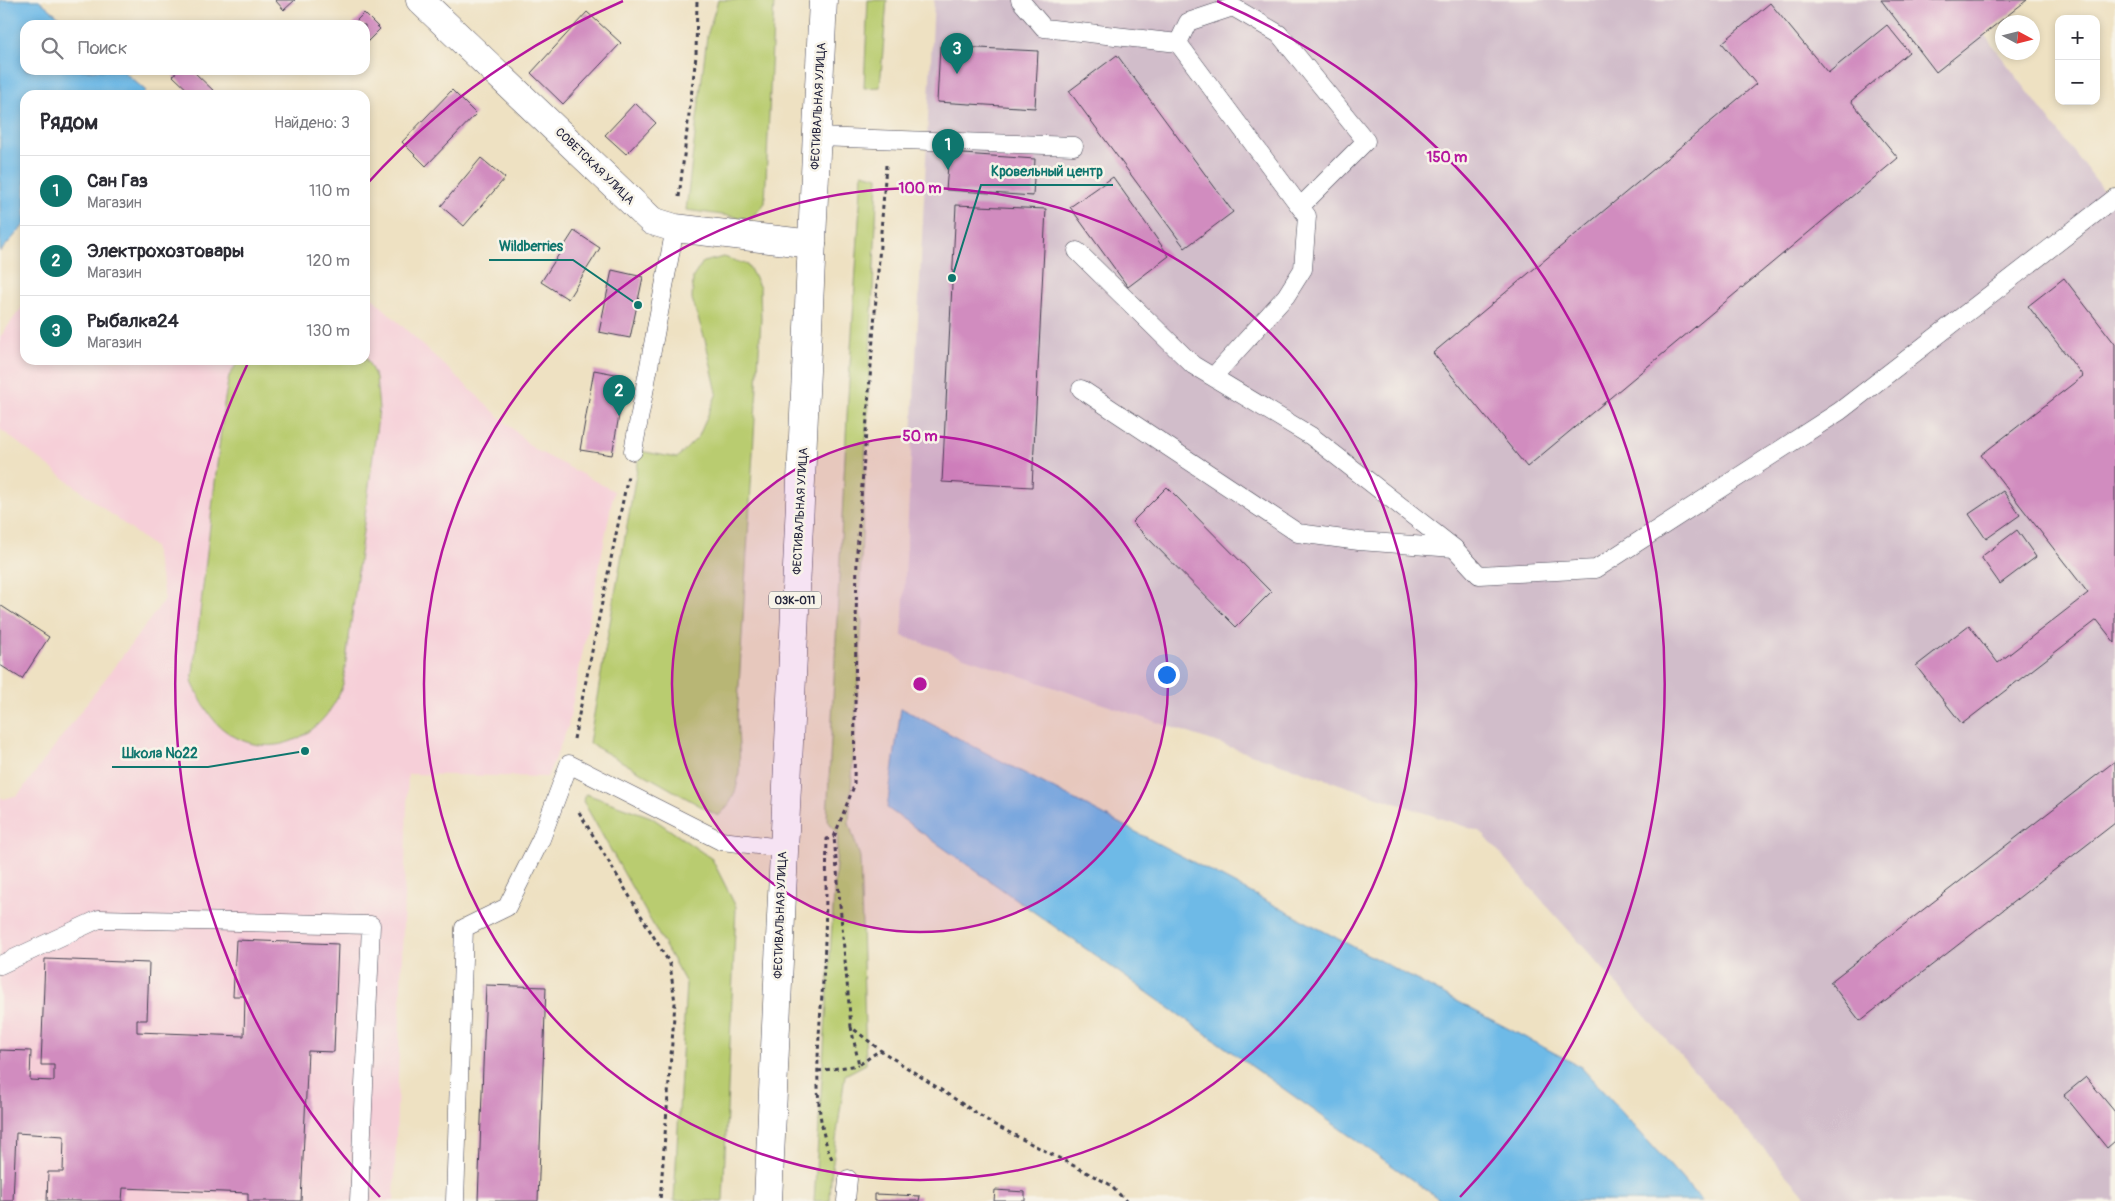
<!DOCTYPE html>
<html lang="ru">
<meta charset="utf-8">
<style>
:root{--surface:#fff;--page:#f7f7f7;--text:#2b2b33;--muted:#7c7c81;--line:#e1e1e2;--accent:#0f766e}
body{margin:0;font-family:Pangolin,sans-serif;background:var(--page);color:var(--text)}
.controls{position:absolute;right:15px;top:15px;display:grid;overflow:hidden;border-radius:10px;box-shadow:0 2px 8px #0003}
.controls button{width:45px;height:45px;display:grid;place-items:center;padding:0;border:0;border-bottom:1px solid var(--line);background:var(--surface);color:var(--text);font:25px sans-serif}
.compass{position:absolute;left:1995px;top:15px;width:45px;height:45px;border-radius:50%;background:var(--surface);box-shadow:0 2px 8px #0003;rotate:97deg}
.you{position:absolute;left:1166px;top:674px;width:18px;height:18px;margin:-12px;border:4px solid #fff;border-radius:50%;background:#1a73e8;box-shadow:0 0 0 8px #1a73e833}
.badge{display:grid;place-items:center;width:32px;height:32px;border-radius:50%;background:var(--accent);color:#fff;font-size:16px;font-weight:700}
.pin{position:absolute;translate:-50% -41px;filter:drop-shadow(0 1px 2px #0008)}
.pin::after{content:'';position:absolute;top:26px;width:18px;height:15px;background:inherit;clip-path:polygon(0 0,100% 0,50% 100%)}
.list{margin:0;padding:0;list-style:none}
h2{display:flex;justify-content:space-between;align-items:center;height:65px;margin:0;padding:0 20px;font-size:21px}
h2 small{font-size:16px;font-weight:400;color:var(--muted)}
.list li{display:grid;grid-template-columns:32px 1fr auto;gap:15px;align-items:center;box-sizing:border-box;height:70px;padding:0 20px;border-top:1px solid var(--line)}
.list b{display:block;font-size:19px;white-space:nowrap}
.list p{margin:0;font-size:16px;white-space:nowrap;color:var(--muted)}
.list em{font-size:16px;font-style:normal;color:var(--muted)}
.icon{flex:none;width:28px;height:28px;fill:none;stroke:currentColor;stroke-width:2;stroke-linecap:round;stroke-linejoin:round}
.map{position:relative;flex:none;width:2115px;height:1201px;overflow:hidden}
.search{position:absolute;background:var(--surface);box-shadow:0 2px 8px #0003;left:20px;top:20px;width:350px;height:55px;display:flex;align-items:center;gap:12px;box-sizing:border-box;padding:0 18px;border-radius:15px;color:var(--muted);font-size:19px}
.panel{position:absolute;background:var(--surface);box-shadow:0 2px 8px #0003;left:20px;top:90px;width:350px;height:275px;border-radius:15px}
.map>svg:first-child{display:block}
.built{fill:#f6cfd8}
.industrial{fill:#d1bdca}
.green{fill:#b9cc70;stroke:#6e7756}
.water{fill:#6ebae7;stroke:#486e91}
.building{fill:#d18cbf}
.lines{fill:none;stroke-linecap:round;stroke-linejoin:round}
.lane-casing{stroke:#413f4f;stroke-width:19}
.street-casing{stroke:#413f4f;stroke-width:29}
.primary-casing{stroke:#413f4f;stroke-width:29}
.path{stroke:#413f4f;stroke-width:3;stroke-dasharray:4 4;stroke-linecap:butt}
.lane{stroke:#fff;stroke-width:18}
.street{stroke:#fff;stroke-width:28}
.primary{stroke:#fff;stroke-width:28}
.ring{fill:none;stroke:#b5179e;stroke-width:2.5}
.labels{text-anchor:middle;stroke-width:5;stroke-linejoin:round;paint-order:stroke}
.shield{fill:#f7f3e8;stroke:#62616f;stroke-width:1}
.shield-label{font-size:11px;font-weight:bold;fill:#22223b}
.street-label{font-size:12px;fill:#22223b;stroke:#f7f3e8}
.centre{fill:#b5179e;stroke:#f7f3e8;stroke-width:2.5}
.ring-label{font-size:15px;text-anchor:middle;font-weight:bold;fill:#b5179e;stroke:#f7f3e8;stroke-width:5;stroke-linejoin:round;paint-order:stroke}
.leader{fill:none;stroke:#0f766e;stroke-width:2}
.callout-dot{fill:#0f766e;stroke:#f7f3e8;stroke-width:2}
.callout-label{font-size:14px;text-anchor:middle;font-weight:bold;fill:#0f766e;stroke:#f7f3e8;stroke-width:5;stroke-linejoin:round;paint-order:stroke}
</style>
<div class="map">
<svg width="2115" height="1201" viewBox="0 0 2115 1201">
<rect width="100%" height="100%" fill="#f7f3e8"/>
<filter id="ink" filterUnits="userSpaceOnUse"><feTurbulence type="fractalNoise" baseFrequency=".02" numOctaves="2"/><feDisplacementMap in="SourceGraphic" scale="10" xChannelSelector="R" yChannelSelector="G"/><feConvolveMatrix kernelMatrix="1 2 1 2 8 2 1 2 1" color-interpolation-filters="sRGB"/></filter>
<filter id="wash" filterUnits="userSpaceOnUse"><feTurbulence type="fractalNoise" baseFrequency=".0096" numOctaves="4" result="noise"/><feDisplacementMap in="SourceGraphic" scale="20" xChannelSelector="R" yChannelSelector="G"/><feGaussianBlur stdDeviation="1.12" result="paint"/><feColorMatrix in="noise" values="0 0 0 0 0 0 0 0 0 0 0 0 0 0 0 0 0 1.4 0 .05"/><feComposite in="paint" operator="in"/></filter>
<g filter="url(#wash)">
<rect width="100%" height="100%" fill="#eee1c2"/>
<!-- built -->
<path class="built" d="M365,291L534,449L614,491L568,727L547,777L408,774L394,1201H0V797L4,799L18,795L165,599L154,547L0,429V337L25,303V360H365Z"/>
<!-- industrial -->
<path class="industrial" d="M934,0H1958L2115,206V1201H1810L1481,832L902,636Z"/>
<!-- green -->
<path class="green" d="M718,0H774L765,203L751,219L686,210L707,36Z
M868,0H887L880,87L864,88Z
M862,173L878,177L859,604L862,622L849,823L860,857L866,1064L845,1075L831,1177L830,1201H814L838,833L827,820L848,397Z
M724,257L748,265L760,288L761,319L737,719C739,752 747,793 718,816L589,743L640,451L677,458L699,436L717,393L706,343L692,299L693,277L703,262Z
M365,355L376,378L379,409L343,684C327,733 275,765 227,732C211,722 200,699 192,682L224,404L229,376L239,360H365Z
M586,794L651,817L712,859L736,907L723,1201H674L686,983L583,801Z"/>
<!-- water -->
<path class="water" d="M0,0H39L69,25H25V70H122L146,91L142,95H25V224L0,252Z
M901,708L1581,1067L1702,1201H1442L887,808Z"/>
<g id="blocks">
<!-- building -->
<path class="building" d="M275,0H295L284,10Z
M1881,0H2027L1936,72Z
M1770,3L1828,73L1887,25L1909,52L1851,101L1898,158L1527,467L1433,353L1756,84L1722,43Z
M587,12L621,43L563,104L531,73Z
M364,13L380,29L365,44V25H352Z
M940,46L1038,51L1035,108L937,102Z
M1117,55L1233,212L1185,248L1069,91Z
M178,70H192L218,95H193L173,76Z
M452,90L476,114L426,166L402,142Z
M635,103L656,123L626,154L605,135Z
M949,153L1035,159L1033,196L946,190Z
M481,158L505,178L464,226L441,206Z
M1113,177L1169,256L1128,287L1070,207Z
M956,205L1046,209L1032,487L942,482Z
M574,231L600,248L568,299L541,282Z
M612,270L643,277L630,338L599,332Z
M2064,278L2115,344V643L2097,620L1962,724L1916,666L1969,625L1998,663L2088,593L1981,455L2083,376L2028,306Z
M594,370L626,376L612,455L580,450Z
M1167,487L1271,592L1236,627L1132,522Z
M2003,491L2020,515L1986,539L1969,514Z
M2017,530L2036,557L2000,584L1981,557Z
M0,605L49,637L22,679L0,665Z
M2115,761V823L1860,1021L1830,982Z
M236,940L338,944L334,1052L308,1051L301,1201H248V1193L123,1188L122,1201H47L48,1172H63L64,1136L16,1133L13,1201H0V1050L31,1051L30,1080L54,1081V1065H41L45,959L149,963L147,1020H137V1032L244,1036L245,996H233Z
M486,985L546,987L538,1201H478Z
M2086,1077L2115,1112V1141L2107,1148L2064,1095Z
M995,1190L1025,1192V1201H994Z
M875,1194L920,1196L919,1201H875Z"/>
</g>
</g>
<g filter="url(#ink)">
<use href="#blocks" fill-opacity="0" stroke="#413f4f" stroke-width="1"/>
<g class="lines">
<!-- lane casing -->
<g class="lane-casing">
<path id="lane" d="M1020,0L1044,28L1178,43
M817,137L1074,146
M1077,251L1193,365L1311,436L1454,548L1479,575L1596,569L1840,411L2115,198
M1213,377L1286,296L1303,269L1307,216L1178,43L1188,22L1233,7L1279,34L1366,141L1300,207
M1081,389L1298,533L1359,541L1454,548
M633,451L675,228
M0,965L99,919L371,925L359,1201
M455,1201L464,928L507,907L541,839L569,764L721,841L783,848
M846,1201L848,1179"/>
</g>
<!-- street casing -->
<g class="street-casing">
<path id="street" d="M420,0L652,221L675,228L812,244"/>
</g>
<!-- primary casing -->
<g class="primary-casing">
<path id="primary" d="M768,1201L823,0"/>
</g>
<!-- path -->
<path class="path" d="M886,165L857,552L854,786L834,837L851,1027L880,1050L993,1124L1109,1184L1126,1201
M679,197L696,56L697,0
M574,739L628,476
M579,812L670,964L675,1003L660,1201
M851,1027L859,1065L880,1050
M818,1071L859,1065
M832,1159C808,1107 821,1022 824,966C826,923 826,881 827,839L834,837"/>
<!-- lane -->
<use href="#lane" class="lane"/>
<!-- street -->
<use href="#street" class="street"/>
<!-- primary -->
<use href="#primary" class="primary"/>
</g>
</g>
<!-- distance rings -->
<circle cx="920" cy="684" r="248" fill="#b5179e" fill-opacity=".12"/>
<g class="ring">
<circle cx="920" cy="684" r="248"/>
<circle cx="920" cy="684" r="496"/>
<path d="M380 1197A745 745 0 0 1 248 363M366 185A745 745 0 0 1 623 1M1217 1A745 745 0 0 1 1460 1197"/>
</g>
<g class="labels">
<!-- shield labels -->
<rect class="shield" x="769" y="591.5" width="52" height="17" rx="4"/>
<g class="shield-label">
<text x="795" y="604">03К-011</text>
</g>
<!-- street labels -->
<g class="street-label">
<text transform="translate(818 106) rotate(-87)" y="4">ФЕСТИВАЛЬНАЯ УЛИЦА</text>
<text transform="translate(595 166) rotate(44)" y="4">СОВЕТСКАЯ УЛИЦА</text>
<text transform="translate(800 511) rotate(-87)" y="4">ФЕСТИВАЛЬНАЯ УЛИЦА</text>
<text transform="translate(780 915) rotate(-88)" y="4">ФЕСТИВАЛЬНАЯ УЛИЦА</text>
</g>
</g>
<circle cx="920" cy="684" r="8" class="centre"/>
<g class="ring-label">
<text x="1447" y="162">150 m</text>
<text x="920" y="193">100 m</text>
<text x="920" y="441">50 m</text>
</g>
<!-- callouts -->
<path class="leader" d="M952 278L981 185H1113M638 305L573 260H489M305 751L208 767H112"/>
<g class="callout-dot">
<circle cx="952" cy="278" r="5"/>
<circle cx="638" cy="305" r="5"/>
<circle cx="305" cy="751" r="5"/>
</g>
<g class="callout-label">
<text x="1047" y="176">Кровельный центр</text>
<text x="531" y="251">Wildberries</text>
<text x="160" y="758">Школа №22</text>
</g>
</svg>
<div class="controls">
<button>+</button>
<button>−</button>
</div>
<svg class="compass" viewBox="-18 -18 36 36"><path d="M0-13l5 13h-10z" fill="#e53935"/><path d="M0 13l5-13h-10z" fill="#7c7c81"/></svg>
<div class="you"></div>
<div class="pin badge" style="left:948px;top:170px">1</div>
<div class="pin badge" style="left:619px;top:416px">2</div>
<div class="pin badge" style="left:957px;top:74px">3</div>
<div class="search"><svg class="icon" aria-label="search" viewBox="0 0 24 24"><circle cx="10" cy="10" r="6"/><path d="M15 15l6 6"/></svg>Поиск</div>
<section class="panel">
<h2>Рядом<small>Найдено: 3</small></h2>
<ul class="list">
<li><span class="badge">1</span><div><b>Сан Газ</b><p>Магазин</p></div><em>110 m</em></li>
<li><span class="badge">2</span><div><b>Электрохозтовары</b><p>Магазин</p></div><em>120 m</em></li>
<li><span class="badge">3</span><div><b>Рыбалка24</b><p>Магазин</p></div><em>130 m</em></li>
</ul>
</section>
</div>
